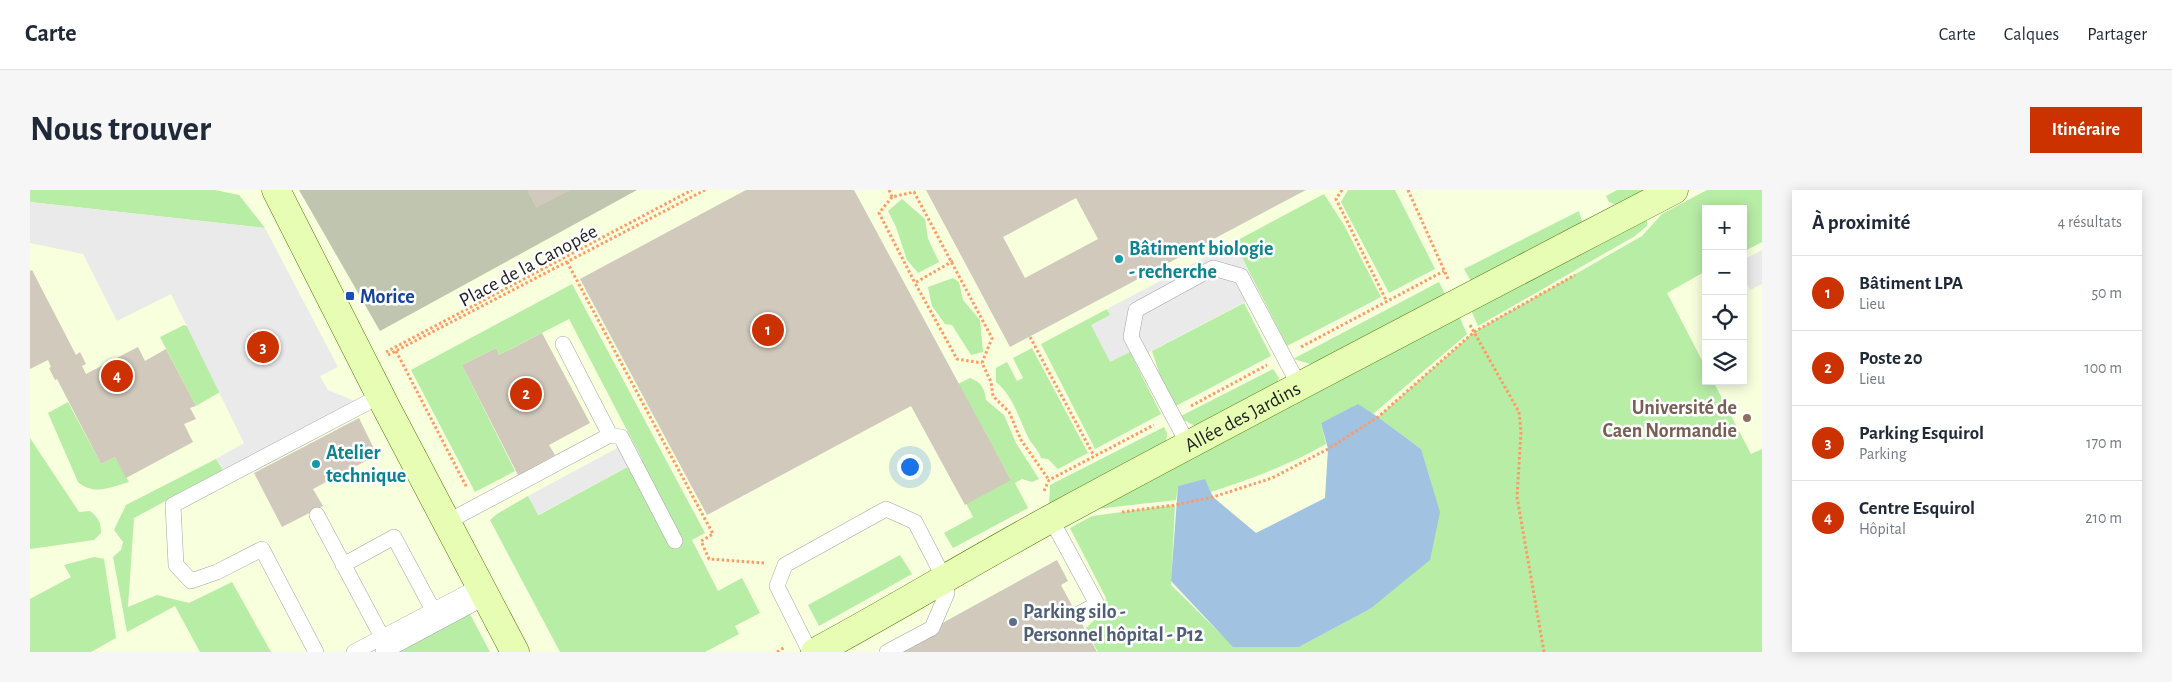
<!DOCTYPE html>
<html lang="fr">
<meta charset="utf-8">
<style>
:root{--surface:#fff;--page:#f6f6f7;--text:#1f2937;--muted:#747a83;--line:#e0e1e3;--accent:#cc3100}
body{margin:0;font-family:"Alegreya Sans",sans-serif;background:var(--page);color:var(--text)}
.controls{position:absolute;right:15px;top:15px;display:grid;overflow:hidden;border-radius:0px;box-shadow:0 2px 12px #0003}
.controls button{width:45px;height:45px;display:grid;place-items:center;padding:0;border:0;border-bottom:1px solid var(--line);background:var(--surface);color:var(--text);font:25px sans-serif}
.you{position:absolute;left:879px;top:276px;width:18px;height:18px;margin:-12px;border:4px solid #fff;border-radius:50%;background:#1a73e8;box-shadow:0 0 0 8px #1a73e833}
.badge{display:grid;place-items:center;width:32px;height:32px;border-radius:50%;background:var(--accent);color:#fff;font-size:16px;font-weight:700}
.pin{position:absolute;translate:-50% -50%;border:2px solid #fff;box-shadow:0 1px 5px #0006}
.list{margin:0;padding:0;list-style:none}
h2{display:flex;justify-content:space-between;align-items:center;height:65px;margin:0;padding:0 20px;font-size:21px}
h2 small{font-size:16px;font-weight:400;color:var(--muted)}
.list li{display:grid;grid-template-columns:32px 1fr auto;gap:15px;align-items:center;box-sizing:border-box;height:75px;padding:0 20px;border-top:1px solid var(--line)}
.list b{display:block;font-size:19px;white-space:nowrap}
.list p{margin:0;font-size:16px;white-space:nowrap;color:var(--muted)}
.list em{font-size:16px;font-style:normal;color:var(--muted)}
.icon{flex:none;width:28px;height:28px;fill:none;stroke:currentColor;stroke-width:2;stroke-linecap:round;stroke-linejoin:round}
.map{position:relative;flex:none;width:1732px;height:462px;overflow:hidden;border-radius:0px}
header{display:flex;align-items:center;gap:30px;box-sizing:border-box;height:70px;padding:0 25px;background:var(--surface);border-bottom:1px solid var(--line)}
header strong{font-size:24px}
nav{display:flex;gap:28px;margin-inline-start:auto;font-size:18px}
.intro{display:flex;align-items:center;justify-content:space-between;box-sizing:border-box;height:120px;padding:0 30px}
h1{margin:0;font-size:35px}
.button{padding:12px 22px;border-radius:0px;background:var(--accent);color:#fff;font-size:18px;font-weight:700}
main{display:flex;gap:30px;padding:0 30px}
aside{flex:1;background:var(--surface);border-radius:0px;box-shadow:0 2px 12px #0003}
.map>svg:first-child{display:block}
.education{fill:#f7ffdd;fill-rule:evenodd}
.construction{fill:#bfc5ae}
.grass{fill:#b8eda6}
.parking{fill:#eaeaea}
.water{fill:#a1c2e0}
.building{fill:#d0c9bc;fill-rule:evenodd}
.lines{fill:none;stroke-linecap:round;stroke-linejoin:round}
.lane-casing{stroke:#a5a5a5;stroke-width:16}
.secondary-casing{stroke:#4f7a00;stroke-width:29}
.path{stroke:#ff9a65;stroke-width:3;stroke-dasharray:2.5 2.5;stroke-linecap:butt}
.lane{stroke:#fff;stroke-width:15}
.secondary{stroke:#e7fdb4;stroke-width:28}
.culture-dot{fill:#0f9aa8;stroke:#fff;stroke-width:2}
.transit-dot{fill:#1a4fb4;stroke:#fff;stroke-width:2}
.education-dot{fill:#8d6e63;stroke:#fff;stroke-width:2}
.service-dot{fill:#5c6f8a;stroke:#fff;stroke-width:2}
.labels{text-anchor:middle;stroke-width:5;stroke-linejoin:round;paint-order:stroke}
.culture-label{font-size:20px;font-weight:bold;fill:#0d838f;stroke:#fff;text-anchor:start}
.street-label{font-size:20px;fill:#1e1e1e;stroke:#fff}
.transit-label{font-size:20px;font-weight:bold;fill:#164399;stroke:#fff;text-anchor:start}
.education-label{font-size:20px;font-weight:bold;fill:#785e54;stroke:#fff;text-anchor:end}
.service-label{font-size:20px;font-weight:bold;fill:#4e5e75;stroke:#fff;text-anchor:start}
</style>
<header>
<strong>Carte</strong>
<nav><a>Carte</a><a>Calques</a><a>Partager</a></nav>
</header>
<div class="intro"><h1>Nous trouver</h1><a class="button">Itinéraire</a></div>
<main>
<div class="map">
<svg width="1732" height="462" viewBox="0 0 1732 462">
<rect width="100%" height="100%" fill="#f0eee3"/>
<!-- education -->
<path class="education" d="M0,0H1732V462H0ZM1676,19H1713V191H1676Z"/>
<!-- construction -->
<path class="construction" d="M269,0H607L350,141Z"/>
<!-- grass -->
<path class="grass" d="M0,0H185L209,5L235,38L0,12Z
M1318,0H1365L1405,79L1359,103L1311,12Z
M1587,0H1623L1588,16L1579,12L1576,6Z
M1677,0H1732V52L1713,62V19H1676V81L1637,103L1676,178V191H1683L1721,264L1732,259V462H1068L1055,439L1073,422L1076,408L1040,338L1062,326L1145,315L1141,395L1203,456L1269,457L1340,419L1391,259L1348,227L1444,142L1612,46L1632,24Z
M1294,4L1314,35L1351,107L1257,156L1204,52Z
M872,9L895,29L898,49L909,72L888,83L877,70L866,37L858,21Z
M1549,21L1552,31L1548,38L1442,93L1434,79Z
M1617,30V36L1605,46L1448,136L1441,120Z
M923,88L929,92L933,110L950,130L953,162L941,165L922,135L915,134L902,116L898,97Z
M1409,92L1416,106L1284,175L1263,169Z
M542,94L675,343L662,350L688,401L712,388L730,423L705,436L709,444L675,462H530L460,330L467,324L498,306L509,325L612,269L539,129L469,165L466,158L432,175L485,281L445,302L381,180Z
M1214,113L1241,166L1144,217L1132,192L1122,161Z
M1077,119L1081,125L1062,135L1100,162L1131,224L1065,259L1011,154Z
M1429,126L1437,144L1343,224L1328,215L1291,233L1296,254C1259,275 1221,289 1181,302L1175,290L1148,296L1146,310L1066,319Z
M154,135L159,137L190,202L166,216L130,147Z
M1002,158L1058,263L1028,279L1018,269L1011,268C1008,259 1002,255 998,247C988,227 984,207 966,192V178L977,172L987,191L993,188L983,168Z
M1243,179L1249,188L1245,198L1168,238L1149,227Z
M940,188C951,192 955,199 956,210L974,225L986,253L1009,289L1002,292L992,289L985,293L998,318L923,358L914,343L943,327L935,311L980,288L928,194Z
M38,212L71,274L85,267L99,292C80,297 64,306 48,292L18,223Z
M1134,237L1137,243L1136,256L1019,317L1020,295Z
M0,248L49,322L60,321C69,328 71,333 71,343L64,350L0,359Z
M186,269L193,280L104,328L98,417L127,405L159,413L202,392L241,462H170L145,416L97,442L83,367L91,360L93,352L84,340L96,315Z
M870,365L882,384L789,436L778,415Z
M64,367L74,369L86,448L61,462H0V409L41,387L34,375Z
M439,422L460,462H366Z"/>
<!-- parking -->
<path class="parking" d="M0,12L235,38L308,177L290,186L298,200L327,212L193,280L186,269L214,253L141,104L87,131L53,64L0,53Z
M1204,52L1230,104L1104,170L1100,162L1080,172L1061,135L1080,125L1077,119Z
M1732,60V94L1720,100L1713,86V70Z
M602,250L612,269L508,325L498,306Z"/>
<!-- water -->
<path class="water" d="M1328,214L1348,227L1391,259L1410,322L1400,370L1340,419L1269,457H1203L1141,391L1148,296L1175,289L1183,307L1226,343L1295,308L1298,259L1291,233Z"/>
<!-- building -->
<path class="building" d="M497,0H541L506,18Z
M716,0H824L981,290L935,315L881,216L677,325L550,89Z
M896,0H1276L980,157ZM1046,8L1068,49L995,88L973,47Z
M2,80L46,165L50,162L56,174L52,176L56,184L108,157L115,171L136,159L166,216L160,218L166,229L154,234L163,252L96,288L85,267L71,274L27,189L25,190L19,178L21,177L18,170L0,179V81Z
M512,143L560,233L519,255L525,265L488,285L432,175L466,158L469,165Z
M329,228L347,265L283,299L293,316L252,337L224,283Z
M1027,370L1038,391L1031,395L1067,462H869L867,458Z"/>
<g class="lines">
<!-- lane casing -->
<g class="lane-casing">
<path id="lane" d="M580,245L591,247L645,351
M1159,256L1101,147L1106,120L1183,78L1211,86L1270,197
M287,325L352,447
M1021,329L1067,414L1047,425
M417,332L580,245L533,154
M313,375L364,347L403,420
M286,462L232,359L187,382L161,391L146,375L143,315L350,206
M324,462L450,396
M353,462L456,407
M780,462L747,396L755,375L856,319L885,332L915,390L917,403L902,438L857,462"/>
</g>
<!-- secondary casing -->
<g class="secondary-casing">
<g id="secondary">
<path d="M246,0L356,217L485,462"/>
<path id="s1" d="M785,462C865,419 943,371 1024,327C1229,216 1437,108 1644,0"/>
</g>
</g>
<!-- path -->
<path class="path" d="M859,0L862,7L884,2L962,148L952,173L961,192L963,206L979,222L991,250L1019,290
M1312,0L1306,9L1357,112
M1378,0L1418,89
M862,7L849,23L885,93
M923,71L885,93L927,169L952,173
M537,72L683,344L671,351L679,369L734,373
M1440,135L1489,222L1491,242L1487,307L1514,462
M1000,147L1064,266
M1271,157L1414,81
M366,161L437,298
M356,162L662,0
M358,165L675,0
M1161,216L1237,175
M1014,301L1019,290L1124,235
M1092,322L1145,315L1183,307L1242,288L1298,259L1348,227L1444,142L1545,85
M747,462L755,457"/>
<!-- lane -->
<use href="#lane" class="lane"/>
<!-- secondary -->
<use href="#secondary" class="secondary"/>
</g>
<!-- markers -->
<g class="culture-dot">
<circle cx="1089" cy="69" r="5"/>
<circle cx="286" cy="274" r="5"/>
</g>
<rect class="transit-dot" x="315" y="101" width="10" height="10" rx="2.5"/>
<circle class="education-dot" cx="1717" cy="228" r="5"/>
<circle class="service-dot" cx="983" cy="432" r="5"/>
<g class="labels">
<!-- culture labels -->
<g class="culture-label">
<text x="1099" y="65">Bâtiment biologie<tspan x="1099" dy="23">- recherche</tspan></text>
<text x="296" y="269">Atelier<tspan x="296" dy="23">technique</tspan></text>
</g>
<!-- street labels -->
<g class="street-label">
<text transform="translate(498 75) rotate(-28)" y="7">Place de la Canopée</text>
<text dy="7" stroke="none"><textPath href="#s1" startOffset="488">Allée des Jardins</textPath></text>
</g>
<!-- transit labels -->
<g class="transit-label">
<text x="330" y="113">Morice</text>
</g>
<!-- education labels -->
<g class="education-label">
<text x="1707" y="224">Université de<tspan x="1707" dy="23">Caen Normandie</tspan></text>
</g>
<!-- service labels -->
<g class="service-label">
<text x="993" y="428">Parking silo -<tspan x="993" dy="23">Personnel hôpital - P12</tspan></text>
</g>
</g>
</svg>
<div class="controls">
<button>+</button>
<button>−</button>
<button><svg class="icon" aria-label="locate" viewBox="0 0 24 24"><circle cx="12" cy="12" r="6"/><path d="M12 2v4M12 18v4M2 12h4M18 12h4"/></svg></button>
<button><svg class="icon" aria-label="layers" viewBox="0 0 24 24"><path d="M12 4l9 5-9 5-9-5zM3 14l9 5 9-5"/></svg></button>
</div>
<div class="you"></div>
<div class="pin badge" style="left:738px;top:140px">1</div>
<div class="pin badge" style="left:496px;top:204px">2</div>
<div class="pin badge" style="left:233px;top:157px">3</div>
<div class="pin badge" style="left:87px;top:186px">4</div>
</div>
<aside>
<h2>À proximité<small>4 résultats</small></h2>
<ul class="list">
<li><span class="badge">1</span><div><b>Bâtiment LPA</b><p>Lieu</p></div><em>50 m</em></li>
<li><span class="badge">2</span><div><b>Poste 20</b><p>Lieu</p></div><em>100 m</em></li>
<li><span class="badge">3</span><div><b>Parking Esquirol</b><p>Parking</p></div><em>170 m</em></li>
<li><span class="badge">4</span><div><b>Centre Esquirol</b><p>Hôpital</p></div><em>210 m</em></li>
</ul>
</aside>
</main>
